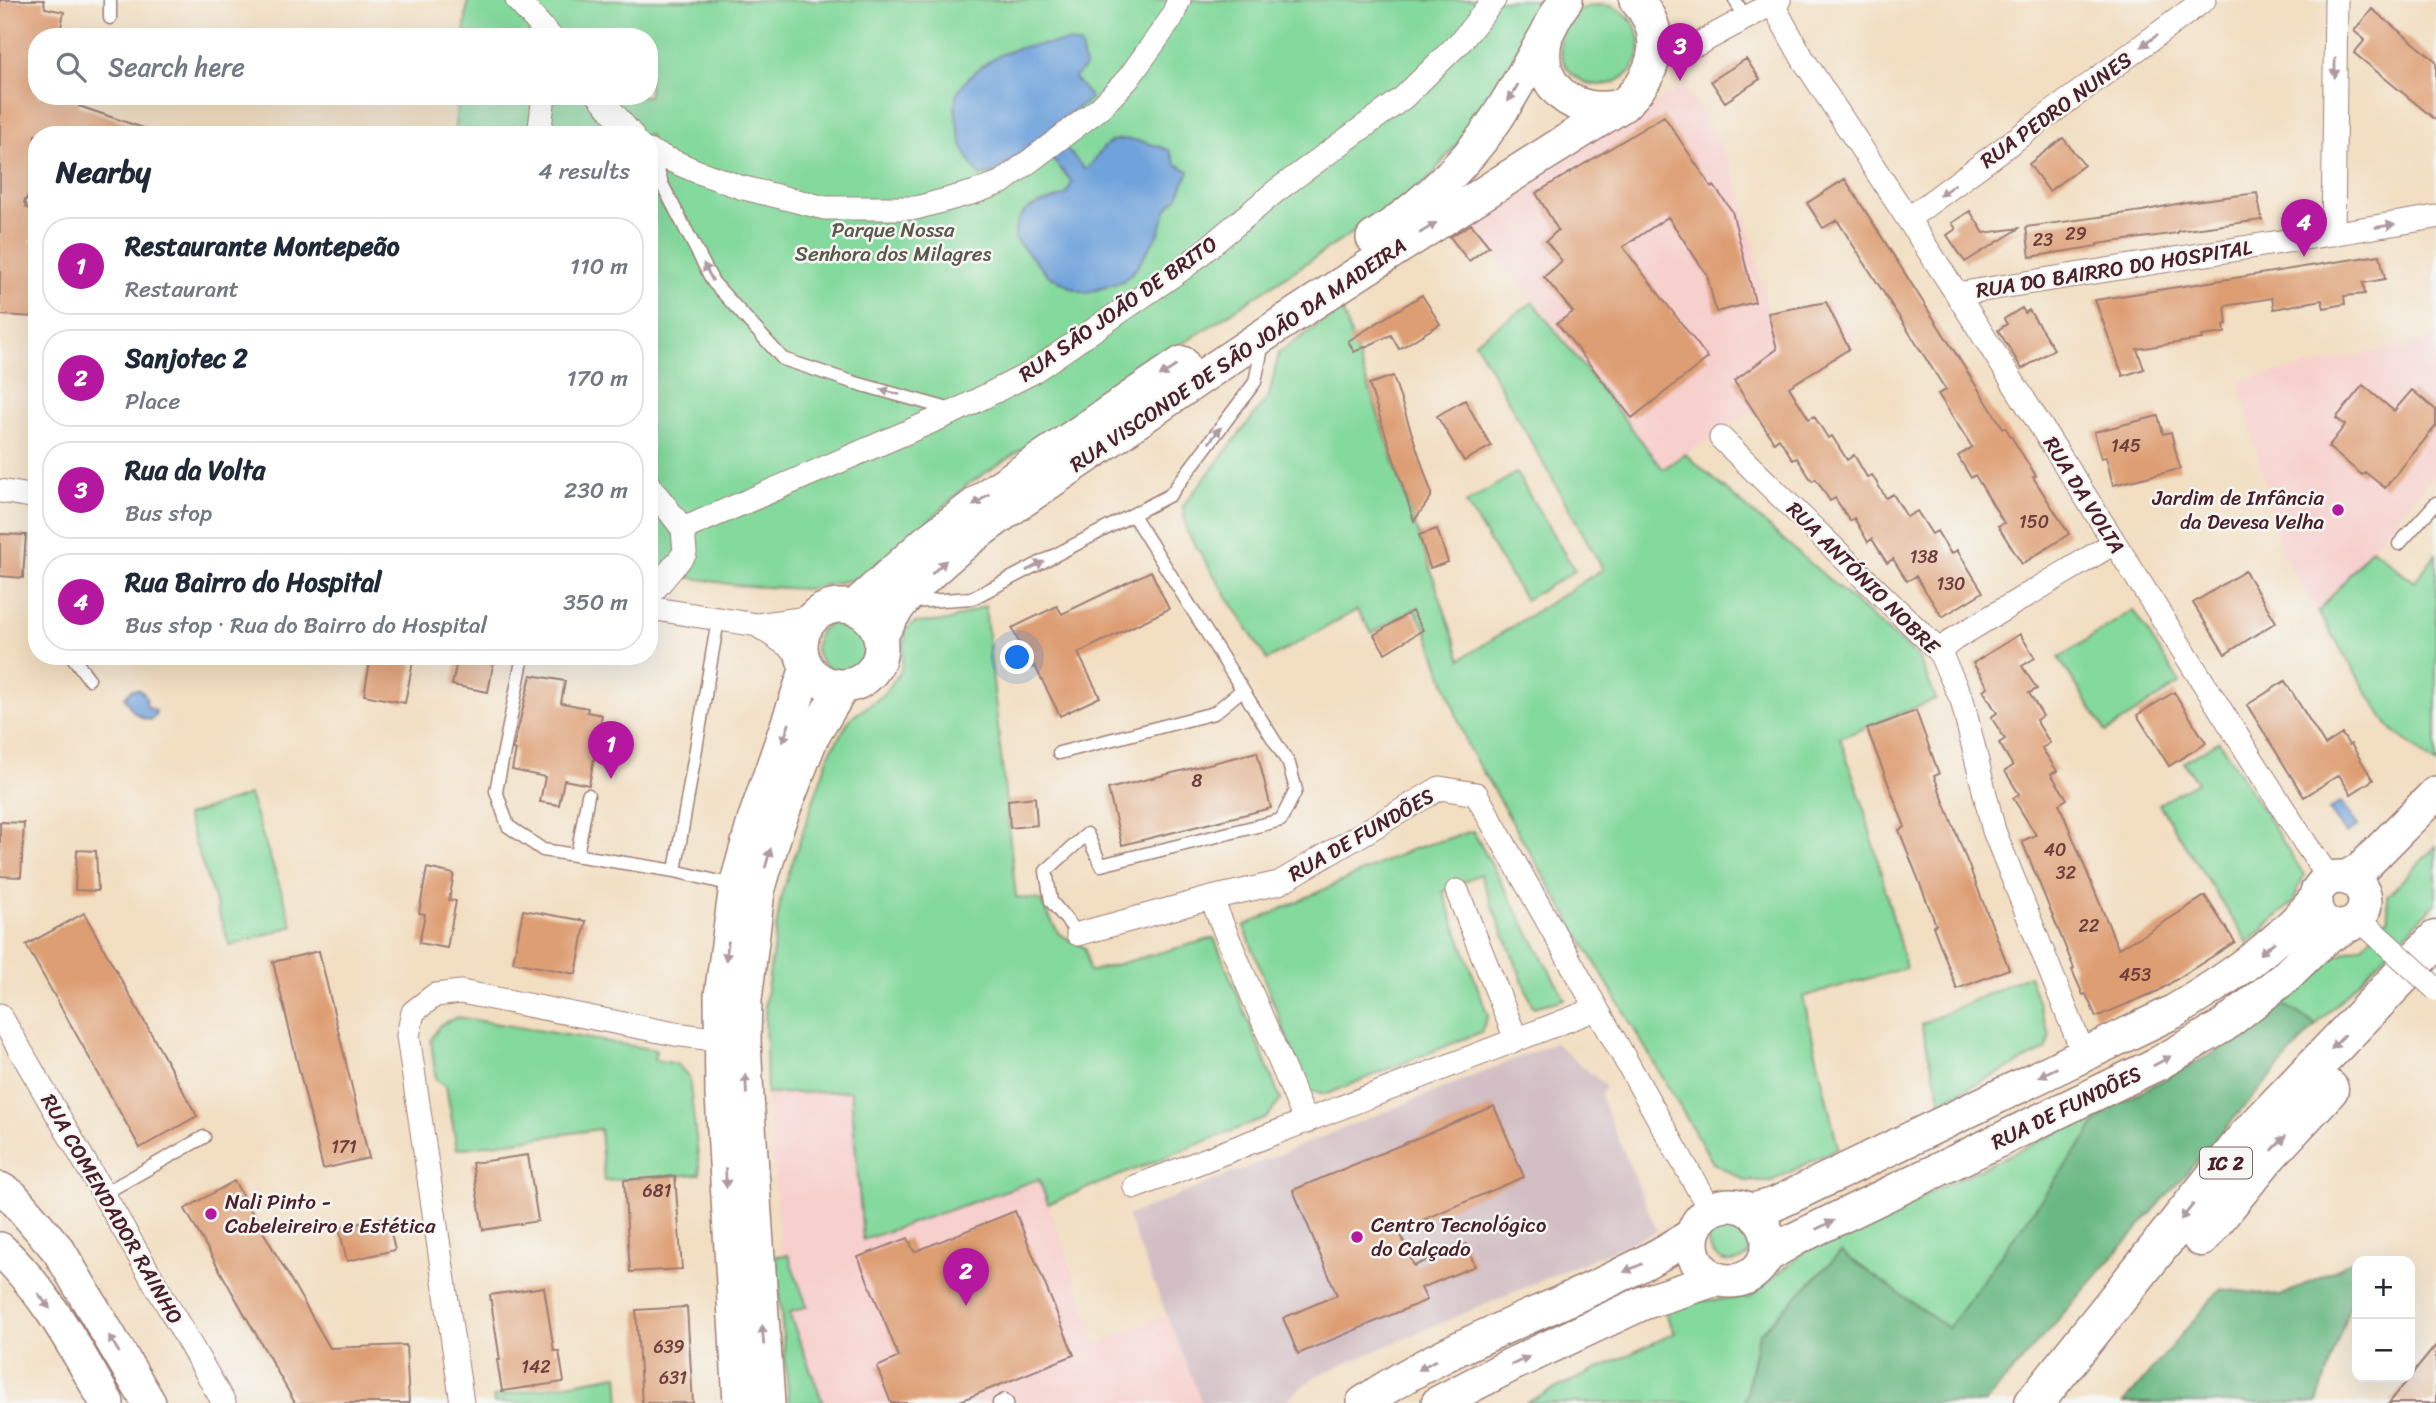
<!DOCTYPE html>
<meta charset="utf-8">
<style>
:root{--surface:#fff;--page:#f6f6f7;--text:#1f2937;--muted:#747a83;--line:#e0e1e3;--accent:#b5179e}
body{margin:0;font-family:Sriracha,sans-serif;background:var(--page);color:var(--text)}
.controls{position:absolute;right:21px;bottom:21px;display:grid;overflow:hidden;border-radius:14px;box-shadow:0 7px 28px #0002}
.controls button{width:63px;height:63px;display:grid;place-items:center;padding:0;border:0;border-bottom:2px solid var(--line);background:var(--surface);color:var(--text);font:35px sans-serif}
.you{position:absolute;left:1018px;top:658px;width:24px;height:24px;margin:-18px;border:5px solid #fff;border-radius:50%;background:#1a73e8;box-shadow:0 0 0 10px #1a73e833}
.badge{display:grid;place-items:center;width:46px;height:46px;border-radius:50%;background:var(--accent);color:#fff;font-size:23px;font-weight:700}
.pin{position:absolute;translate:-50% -58px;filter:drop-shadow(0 2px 4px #0008)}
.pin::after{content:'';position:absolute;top:37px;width:24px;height:21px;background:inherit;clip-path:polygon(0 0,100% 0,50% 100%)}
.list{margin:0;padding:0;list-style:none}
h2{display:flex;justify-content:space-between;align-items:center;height:91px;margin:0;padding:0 28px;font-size:30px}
h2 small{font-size:23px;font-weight:400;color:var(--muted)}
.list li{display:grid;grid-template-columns:46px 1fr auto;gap:21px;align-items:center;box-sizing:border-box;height:98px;margin:0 14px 14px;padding:0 14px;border:2px solid var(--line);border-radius:28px}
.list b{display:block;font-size:26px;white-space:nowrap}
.list p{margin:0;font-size:23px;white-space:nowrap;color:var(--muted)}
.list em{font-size:23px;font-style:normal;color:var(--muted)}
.icon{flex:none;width:38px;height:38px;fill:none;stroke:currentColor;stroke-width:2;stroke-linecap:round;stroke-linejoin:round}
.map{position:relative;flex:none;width:2436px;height:1403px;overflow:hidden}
.search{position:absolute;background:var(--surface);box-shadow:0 7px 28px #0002;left:28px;top:28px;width:630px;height:77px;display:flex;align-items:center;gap:18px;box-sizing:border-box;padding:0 24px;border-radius:28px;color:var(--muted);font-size:26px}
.panel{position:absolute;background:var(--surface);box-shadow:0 7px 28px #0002;left:28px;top:126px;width:630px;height:539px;border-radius:28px}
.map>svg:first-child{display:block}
.built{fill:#f7d0ce}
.industrial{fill:#d2bec4}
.green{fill:#84d99d;stroke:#677c64;stroke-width:2}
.forest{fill:#6bb984;stroke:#5a6c58;stroke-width:2}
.water{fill:#70a3db;stroke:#5d6183;stroke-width:2}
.building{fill:#de9e73}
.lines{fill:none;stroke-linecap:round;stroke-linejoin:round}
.service-casing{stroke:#9e7e76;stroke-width:15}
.minor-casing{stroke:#9e7e76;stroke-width:25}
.secondary-casing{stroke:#9e7e76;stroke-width:36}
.trunk-casing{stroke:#9e7e76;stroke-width:41}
.service{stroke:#fff;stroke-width:12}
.minor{stroke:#fff;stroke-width:23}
.secondary{stroke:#fff;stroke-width:33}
.trunk{stroke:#fff;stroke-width:38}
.minor-bridge-casing{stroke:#9e7e76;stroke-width:25;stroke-linecap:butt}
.minor-bridge{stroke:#fff;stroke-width:23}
.oneway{fill:#ae9aa0}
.poi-dot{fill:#b5179e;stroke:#f6f6f2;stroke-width:2.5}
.labels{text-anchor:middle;stroke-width:5;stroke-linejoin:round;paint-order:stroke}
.number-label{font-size:18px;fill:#6f3f3d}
.shield{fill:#f6f6f2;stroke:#7e6067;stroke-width:2}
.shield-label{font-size:19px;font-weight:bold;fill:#4a1f2b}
.street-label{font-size:21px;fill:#4a1f2b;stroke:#f6f6f2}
.park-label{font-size:21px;fill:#5b574d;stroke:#f6f6f2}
.poi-label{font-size:21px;fill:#4a1f2b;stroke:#f6f6f2;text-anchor:start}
</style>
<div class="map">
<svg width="2436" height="1403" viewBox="0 0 2436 1403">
<rect width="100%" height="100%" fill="#f6f6f2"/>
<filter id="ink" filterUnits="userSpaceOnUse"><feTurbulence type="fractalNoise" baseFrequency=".0143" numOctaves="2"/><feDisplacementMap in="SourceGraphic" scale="14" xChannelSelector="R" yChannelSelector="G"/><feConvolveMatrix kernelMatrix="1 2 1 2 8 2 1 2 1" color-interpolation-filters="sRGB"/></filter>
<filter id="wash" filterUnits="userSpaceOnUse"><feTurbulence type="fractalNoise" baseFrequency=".00686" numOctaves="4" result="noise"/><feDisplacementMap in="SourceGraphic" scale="28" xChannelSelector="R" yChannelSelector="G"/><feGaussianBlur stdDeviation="1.57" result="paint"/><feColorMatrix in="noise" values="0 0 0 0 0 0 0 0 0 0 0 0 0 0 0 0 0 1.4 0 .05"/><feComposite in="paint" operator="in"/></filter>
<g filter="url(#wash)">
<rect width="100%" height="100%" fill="#f2dec1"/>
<!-- built -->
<path class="built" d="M1684,86L1730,162L1748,221L1768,313L1831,302L1855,344L1663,469L1468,219Z
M2436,339V472L2318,612L2282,554L2240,381Z
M851,1091L863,1240L1040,1179L1097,1343L1166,1315L1202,1403H794L767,1095Z"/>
<!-- industrial -->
<path class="industrial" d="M1555,1043L1606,1086L1600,1096L1657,1231L1314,1377L1283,1403H1202L1127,1216Z"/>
<!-- green -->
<path class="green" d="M468,0H1543L1488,106L1421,188L967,485L870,576L806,589L742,586L649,571V135H454L458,96H649V37H464Z
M1560 45a40 40 0 1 1 80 0a40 40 0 1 1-80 0Z
M1533,302L1663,469L1685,454L1919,658L1936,699L1840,738L1863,805L1906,968L1803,997L1838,1148L1772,1181H1746L1713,1163L1468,747L1426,629L1414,609L1372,633L1357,610L1267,660L1187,532L1183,506L1269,396L1279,352L1342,309L1461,659L1603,569L1475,342Z
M1516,473L1575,571L1525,600L1466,503Z
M2372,548L2414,582L2436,554V765L2389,727L2318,612Z
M985,606L1016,897L1040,900L1059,934L1085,948L1089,972L1214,938L1281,1100L1267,1117L1048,1204L1039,1179L863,1240L851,1091L767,1094L765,1003L781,896L830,752L851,718L882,696L901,671L906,629L914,623L948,621Z
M2133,610L2180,683L2106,732L2059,658Z
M816 646a25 25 0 1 1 50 0a25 25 0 1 1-50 0Z
M2219,741L2304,875L2293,902L2248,943L2159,804L2197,782L2184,762Z
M249,795L293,926L230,946L186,816Z
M1473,831L1565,999L1533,1007L1480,874L1443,892L1488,1016L1481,1032L1327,1094L1307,1090L1244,926L1410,850Z
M2436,846V903L2316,1025L2280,1002L2328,959L2362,946L2389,917L2387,896Z
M2029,975L2050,1036L2046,1050L1941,1101L1921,1024Z
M457,1017L656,1050L654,1060L677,1064L689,1077L700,1174L604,1181L600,1129L457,1149L446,1086L436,1080L431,1040L440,1025Z
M2107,1109L1948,1329L1759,1334L1744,1403H1525L1675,1333L1664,1310L1688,1302L1750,1297L1805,1251Z
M1708 1239a23 23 0 1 1 46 0a23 23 0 1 1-46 0Z
M788,1255L807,1306L789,1313L823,1403H789L776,1256Z
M618,1375L620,1403H494L493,1397Z"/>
<!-- forest -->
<path class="forest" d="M2280,1002L2316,1025L1985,1403H1744L1759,1334L1841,1252L1948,1328L2107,1109L2220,1050Z
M2367,1254L2365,1261H2357V1283L2317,1403H2124L2220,1289L2281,1296Z"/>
<!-- water -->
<path class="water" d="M1068,42L1081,46L1085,67L1074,78L1091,98L1050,129L1085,170C1093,164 1097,156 1103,148C1118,130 1151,144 1169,150L1176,164L1189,171L1178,197L1166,210L1159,233L1135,270L1123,281L1087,293L1072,288L1048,275L1015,239C1013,205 1040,205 1066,195L1072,182L1036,141L994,173L980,176C965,156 961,146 957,122C953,96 954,92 973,74C1002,46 1030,45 1068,42Z
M137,689C145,692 148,697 146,706L156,711L155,717L150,720C138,718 130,709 125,697L131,690Z
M2341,802L2358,826L2346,834L2329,810Z"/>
<g id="blocks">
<!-- building -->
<path class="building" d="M0,0H44L45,8L64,12L59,37H37V96H81L79,106L152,131L151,135H35L33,193L28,195L24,202L26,207L32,211L31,242H37V317L0,315Z
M2372,9L2436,61V120L2354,53L2365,40L2354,31Z
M1746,59L1760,79L1725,102L1711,81Z
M1664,116L1712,188L1714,186L1732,211L1755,302L1716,312L1707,275L1668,217L1623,247L1708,358L1632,418L1557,323L1573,312L1544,277L1562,261L1546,241L1558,230L1536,193Z
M2063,138L2084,165L2049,191L2029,164Z
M1845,179L2003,428L2005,427L2036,476L2033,477L2069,534L2022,564L1998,526L2004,523L1975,475L1971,478L1958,456L1972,447L1938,394L1946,390L1837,220L1823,228L1807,203Z
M2257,193L2262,220L2178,231V233L2097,244V246L2030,257L2026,227L2142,211L2186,202Z
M1970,211L1984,233L2020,228L1965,262L1947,235L1956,229L1952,223Z
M1471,224L1489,246L1469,261L1450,237Z
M2380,255L2385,279L2363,283L2365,294L2344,296L2345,304L2324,308L2322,300L2274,309L2272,298L2225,306L2227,324L2224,325L2225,333L2201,336L2202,339L2137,349L2144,369L2123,376L2095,300Z
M1422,295L1440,324L1399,349L1391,335L1354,352L1348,341Z
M1826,302L1849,349L1789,387L1809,419L1814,416L1828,438L1832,436L1847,460L1854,455L1867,477L1872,475L1886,498L1893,494L1907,517L1917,511L1932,534L1937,531L1951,554L1957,550L1983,592L1942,617L1916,576L1907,581L1893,559L1887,563L1872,539L1868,542L1854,518L1850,521L1835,498L1830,501L1816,479L1812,481L1797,458L1793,460L1779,438L1774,442L1734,381L1777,349L1768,313Z
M2022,308L2025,313L2029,310L2054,349L2022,369L1998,330L2007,324L2004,319Z
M1393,376L1431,492V497L1414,521L1369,384Z
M2363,385L2394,411L2412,390L2436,410V426L2385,488L2365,472L2362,475L2328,447L2345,425L2336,418Z
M1465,400L1491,446L1464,461L1437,416Z
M2158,416L2163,434L2171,432L2180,469L2113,485L2106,457L2101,458L2094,432Z
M1437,529L1448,562L1430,568L1419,535Z
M0,534L26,535L23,578L0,576Z
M1151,571L1169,609L1078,653L1100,697L1060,716L1035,666L1031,668L1012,628L1057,606L1062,614Z
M2245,571L2276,622L2225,654L2193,603Z
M1412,611L1423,630L1385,653L1374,635Z
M2020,634L2035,658L2022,666L2037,689L2029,693L2043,716L2036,720L2050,743L2042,748L2057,771L2051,774L2067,799L2059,804L2118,948L2144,935L2205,896L2235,942L2158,991L2096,1017L2086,994L2083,995L2072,970L2074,968L2022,841L2036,835L2013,798L2019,794L2005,771L2013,766L1999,743L2005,739L1991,717L1997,713L1983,690L1988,687L1973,663Z
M371,656H414L405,703L364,695Z
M458,656H495L488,692L452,685Z
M531,675L565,681L561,703L588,708L587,712L602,715L589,785L564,780L559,805L540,802L545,777L512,770L516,750L513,749Z
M2285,681L2325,745L2342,734L2349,745L2351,744L2373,780L2351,794L2339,775L2304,797L2247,705Z
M2174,692L2206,743L2169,766L2137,715Z
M1916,711L1939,774L1934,776L2009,969L1957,989L1933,926L1936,925L1899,830L1905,827L1867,729Z
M1257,752L1271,808L1122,845L1108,789Z
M1035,797L1037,825L1010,828L1008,800Z
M0,822L24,823L21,877L0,876Z
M77,850L96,851L98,891L75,890Z
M427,868L454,874L449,900L456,901L447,948L419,943L425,914L419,913Z
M523,910L586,921L576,974L513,962Z
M84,913L197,1116L140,1148L26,945Z
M319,951L369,1158L323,1169L273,962Z
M1494,1106L1524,1177L1399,1230L1414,1266L1466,1244L1475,1266L1421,1288L1427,1300L1298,1354L1283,1318L1337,1295L1293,1190Z
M528,1155L538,1221L483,1230L472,1163Z
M675,1176L682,1269L630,1272L624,1180Z
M234,1181L330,1348L406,1345L409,1403H295L185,1209Z
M1015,1211L1074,1355L955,1403H891L877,1367L899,1357L858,1257L908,1238L914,1252Z
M387,1217L395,1250L347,1261L339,1228Z
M544,1287L554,1351H559L564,1382L502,1391L497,1360H500L490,1295Z
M687,1307L693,1403H642L636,1310Z
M2436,1345V1403H2389Z"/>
</g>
</g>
<g filter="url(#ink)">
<use href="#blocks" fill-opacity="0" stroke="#9e7e76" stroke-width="2"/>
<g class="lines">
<!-- service casing -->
<g class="service-casing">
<path id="service" d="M110,0V18
M1735,0L1746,19
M653,154L662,184L713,282L783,359L852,382L952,410
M33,202L37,204
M2399,544L2436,503
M912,602L973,598L1170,495L1255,382L1263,343
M718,620L675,871L736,886
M72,656L89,679
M523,656L496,791L508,826L543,850L675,871
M1059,753L1214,713L1242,690
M577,855L588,795
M1078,934L1051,901L1046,871L1087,834L1101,865L1281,820L1296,790L1289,764L1133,515
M103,1194L204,1137
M999,1403L1005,1400L1007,1403"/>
</g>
<!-- minor casing -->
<g class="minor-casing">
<path id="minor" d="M517,0L551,37
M1773,5L1803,59L1957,294L2305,843L2330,879
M1655,47L1698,44L1779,0
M599,96L632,135
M539,135L544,96
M649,151L696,171L740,187L825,208H916L975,192L1002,182L1100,108L1128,79L1171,19L1179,0
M1908,219L2204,0
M2333,234L2336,0
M1957,294L2436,217
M1721,438L1939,651L1962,700L1994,831L2084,1055
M649,485L683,529L685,553L649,596
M0,491L37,497
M683,529L956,411L1031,373L1185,267L1276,191L1403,98L1462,40L1494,0
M649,608L757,625L814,617
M757,625L802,655
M1939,651L1954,639L2114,543
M1457,891L1516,1039
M1211,898L1306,1122
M1078,934L1211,898L1279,883L1440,788L1476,794L1710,1210
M0,1015L224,1403
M1135,1187L1596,1009
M462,1403L408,1036L413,1012L435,995L461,992L675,1034L720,1040"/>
</g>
<!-- secondary casing -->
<g class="secondary-casing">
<path id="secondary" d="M1546,36C1533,86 1575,119 1623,105
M1373,238C1428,202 1477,154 1510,97C1522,77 1533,57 1545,37C1552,24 1557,11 1566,0
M801 646a40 40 0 1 1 80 0a40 40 0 1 1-80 0Z
M853,608L926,542L992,492L1182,363
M880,637C887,625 894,611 903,601C955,542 1030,496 1095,451C1266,329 1445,218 1623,105C1655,76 1669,35 1636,0
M2315 902a25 25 0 1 1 50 0a25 25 0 1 1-50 0Z
M2345,878L2361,869L2436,793
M0,1189L12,1196L59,1251L149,1403
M1692 1243a38 38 0 1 1 76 0a38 38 0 1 1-76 0Z
M1750,1211L1775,1204L2173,1012C2226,980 2274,948 2315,900
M0,1249C46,1292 76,1349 107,1403
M1765,1257L1795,1239L2159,1063L2223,1026L2283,979L2323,940L2345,927
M740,1403L722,1095L721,996L736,886L755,818L807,668
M768,1403L747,1097L744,1041L745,1000L758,891L777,827L811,739L843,686
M1363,1403C1465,1332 1588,1302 1692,1235
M1438,1403L1513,1364L1643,1303L1717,1279"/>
</g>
<!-- trunk casing -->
<g class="trunk-casing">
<path id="trunk" d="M2201,1237L2265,1158L2329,1089
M2034,1403L2246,1138L2436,940"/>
</g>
<!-- service -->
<use href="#service" class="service"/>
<!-- minor -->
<use href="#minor" class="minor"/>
<!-- secondary -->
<use href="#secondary" class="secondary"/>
<!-- trunk -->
<use href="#trunk" class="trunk"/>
<!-- minor-bridge casing -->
<g class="minor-bridge-casing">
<path id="minor-bridge" d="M2370,929L2436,989"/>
</g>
<!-- minor-bridge -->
<use href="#minor-bridge" class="minor-bridge"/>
</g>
<!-- one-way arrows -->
<defs><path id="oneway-solid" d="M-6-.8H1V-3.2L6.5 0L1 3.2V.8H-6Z" transform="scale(1.75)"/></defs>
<g class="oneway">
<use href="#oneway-solid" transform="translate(2149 41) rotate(144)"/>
<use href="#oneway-solid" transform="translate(2335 68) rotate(91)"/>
<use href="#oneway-solid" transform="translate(1513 93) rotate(120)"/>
<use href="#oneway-solid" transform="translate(1947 190) rotate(144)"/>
<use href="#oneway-solid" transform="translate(2385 226) rotate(-9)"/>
<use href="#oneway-solid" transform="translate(1428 228) rotate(-32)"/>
<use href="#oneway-solid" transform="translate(708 272) rotate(-118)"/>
<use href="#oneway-solid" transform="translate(1168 371) rotate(147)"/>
<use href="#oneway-solid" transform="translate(890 392) rotate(-165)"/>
<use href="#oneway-solid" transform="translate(1215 435) rotate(-53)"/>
<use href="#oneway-solid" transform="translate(981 500) rotate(143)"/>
<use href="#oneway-solid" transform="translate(1035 566) rotate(-28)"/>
<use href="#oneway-solid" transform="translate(939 567) rotate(-43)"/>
<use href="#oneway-solid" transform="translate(786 733) rotate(109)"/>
<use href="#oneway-solid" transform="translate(768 858) rotate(-74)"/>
<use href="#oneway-solid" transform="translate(2267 948) rotate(141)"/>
<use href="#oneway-solid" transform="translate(727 951) rotate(98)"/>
<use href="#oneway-solid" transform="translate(2338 1042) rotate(134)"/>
<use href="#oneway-solid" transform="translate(2162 1061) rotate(-29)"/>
<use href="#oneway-solid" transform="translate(2048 1072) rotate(154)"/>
<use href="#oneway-solid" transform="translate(746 1084) rotate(-93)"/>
<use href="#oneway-solid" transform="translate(2279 1143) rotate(-47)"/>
<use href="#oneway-solid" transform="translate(726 1178) rotate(87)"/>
<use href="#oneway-solid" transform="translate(2187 1212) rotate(129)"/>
<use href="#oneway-solid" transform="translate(1825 1225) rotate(-26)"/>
<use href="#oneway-solid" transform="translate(1633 1268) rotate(156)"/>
<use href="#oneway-solid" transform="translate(44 1301) rotate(52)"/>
<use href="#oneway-solid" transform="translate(763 1335) rotate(-94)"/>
<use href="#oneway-solid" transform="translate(114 1344) rotate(-121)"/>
<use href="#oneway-solid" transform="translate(1520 1361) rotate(-25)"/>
<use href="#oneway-solid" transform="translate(1427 1365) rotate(150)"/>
</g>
</g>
<!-- markers -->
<g class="poi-dot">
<circle cx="2338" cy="510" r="7"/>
<circle cx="211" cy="1214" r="7"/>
<circle cx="1357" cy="1237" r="7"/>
</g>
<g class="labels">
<!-- number labels -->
<g class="number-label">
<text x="2076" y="240">29</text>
<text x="2043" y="246">23</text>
<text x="2126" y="452">145</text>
<text x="2034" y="528">150</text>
<text x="1924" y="563">138</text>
<text x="1951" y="590">130</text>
<text x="1197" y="787">8</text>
<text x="2055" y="856">40</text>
<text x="2066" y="879">32</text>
<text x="2089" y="932">22</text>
<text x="2135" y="981">453</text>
<text x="344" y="1153">171</text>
<text x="657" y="1197">681</text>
<text x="669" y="1353">639</text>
<text x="536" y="1373">142</text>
<text x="673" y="1384">631</text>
</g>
<!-- shield labels -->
<rect class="shield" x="2200" y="1147.5" width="52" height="31" rx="5"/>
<g class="shield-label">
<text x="2226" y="1170">IC 2</text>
</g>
<!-- street labels -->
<g class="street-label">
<text transform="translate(2056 110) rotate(-36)" y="7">RUA PEDRO NUNES</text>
<text transform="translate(2114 269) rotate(-9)" y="7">RUA DO BAIRRO DO HOSPITAL</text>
<text transform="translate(1118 309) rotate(-35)" y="7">RUA SÃO JOÃO DE BRITO</text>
<text transform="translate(1238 355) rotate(-34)" y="7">RUA VISCONDE DE SÃO JOÃO DA MADEIRA</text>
<text transform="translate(2084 495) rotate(58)" y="7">RUA DA VOLTA</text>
<text transform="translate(1863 578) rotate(45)" y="7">RUA ANTÓNIO NOBRE</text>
<text transform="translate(1361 835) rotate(-30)" y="7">RUA DE FUNDÕES</text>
<text transform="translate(2066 1108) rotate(-26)" y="7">RUA DE FUNDÕES</text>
<text transform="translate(112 1209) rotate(60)" y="7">RUA COMENDADOR RAINHO</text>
</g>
<!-- park labels -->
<g class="park-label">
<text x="893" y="237">Parque Nossa<tspan x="893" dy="24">Senhora dos Milagres</tspan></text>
</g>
<!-- poi labels -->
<g class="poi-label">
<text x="2324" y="505" text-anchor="end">Jardim de Infância<tspan x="2324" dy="24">da Devesa Velha</tspan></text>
<text x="225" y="1209">Nali Pinto -<tspan x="225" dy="24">Cabeleireiro e Estética</tspan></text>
<text x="1371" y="1232">Centro Tecnológico<tspan x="1371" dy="24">do Calçado</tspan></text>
</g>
</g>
</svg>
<div class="controls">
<button>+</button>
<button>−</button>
</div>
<div class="you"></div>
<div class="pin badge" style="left:611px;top:779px">1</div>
<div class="pin badge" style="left:966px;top:1306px">2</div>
<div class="pin badge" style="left:1680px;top:81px">3</div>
<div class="pin badge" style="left:2304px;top:257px">4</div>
<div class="search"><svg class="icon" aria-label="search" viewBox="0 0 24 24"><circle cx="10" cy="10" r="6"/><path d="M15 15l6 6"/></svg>Search here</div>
<section class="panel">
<h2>Nearby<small>4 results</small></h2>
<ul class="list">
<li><span class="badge">1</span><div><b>Restaurante Montepeão</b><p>Restaurant</p></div><em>110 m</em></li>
<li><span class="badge">2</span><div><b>Sanjotec 2</b><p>Place</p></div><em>170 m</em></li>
<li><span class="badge">3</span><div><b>Rua da Volta</b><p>Bus stop</p></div><em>230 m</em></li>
<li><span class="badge">4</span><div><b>Rua Bairro do Hospital</b><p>Bus stop · Rua do Bairro do Hospital</p></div><em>350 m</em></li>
</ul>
</section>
</div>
